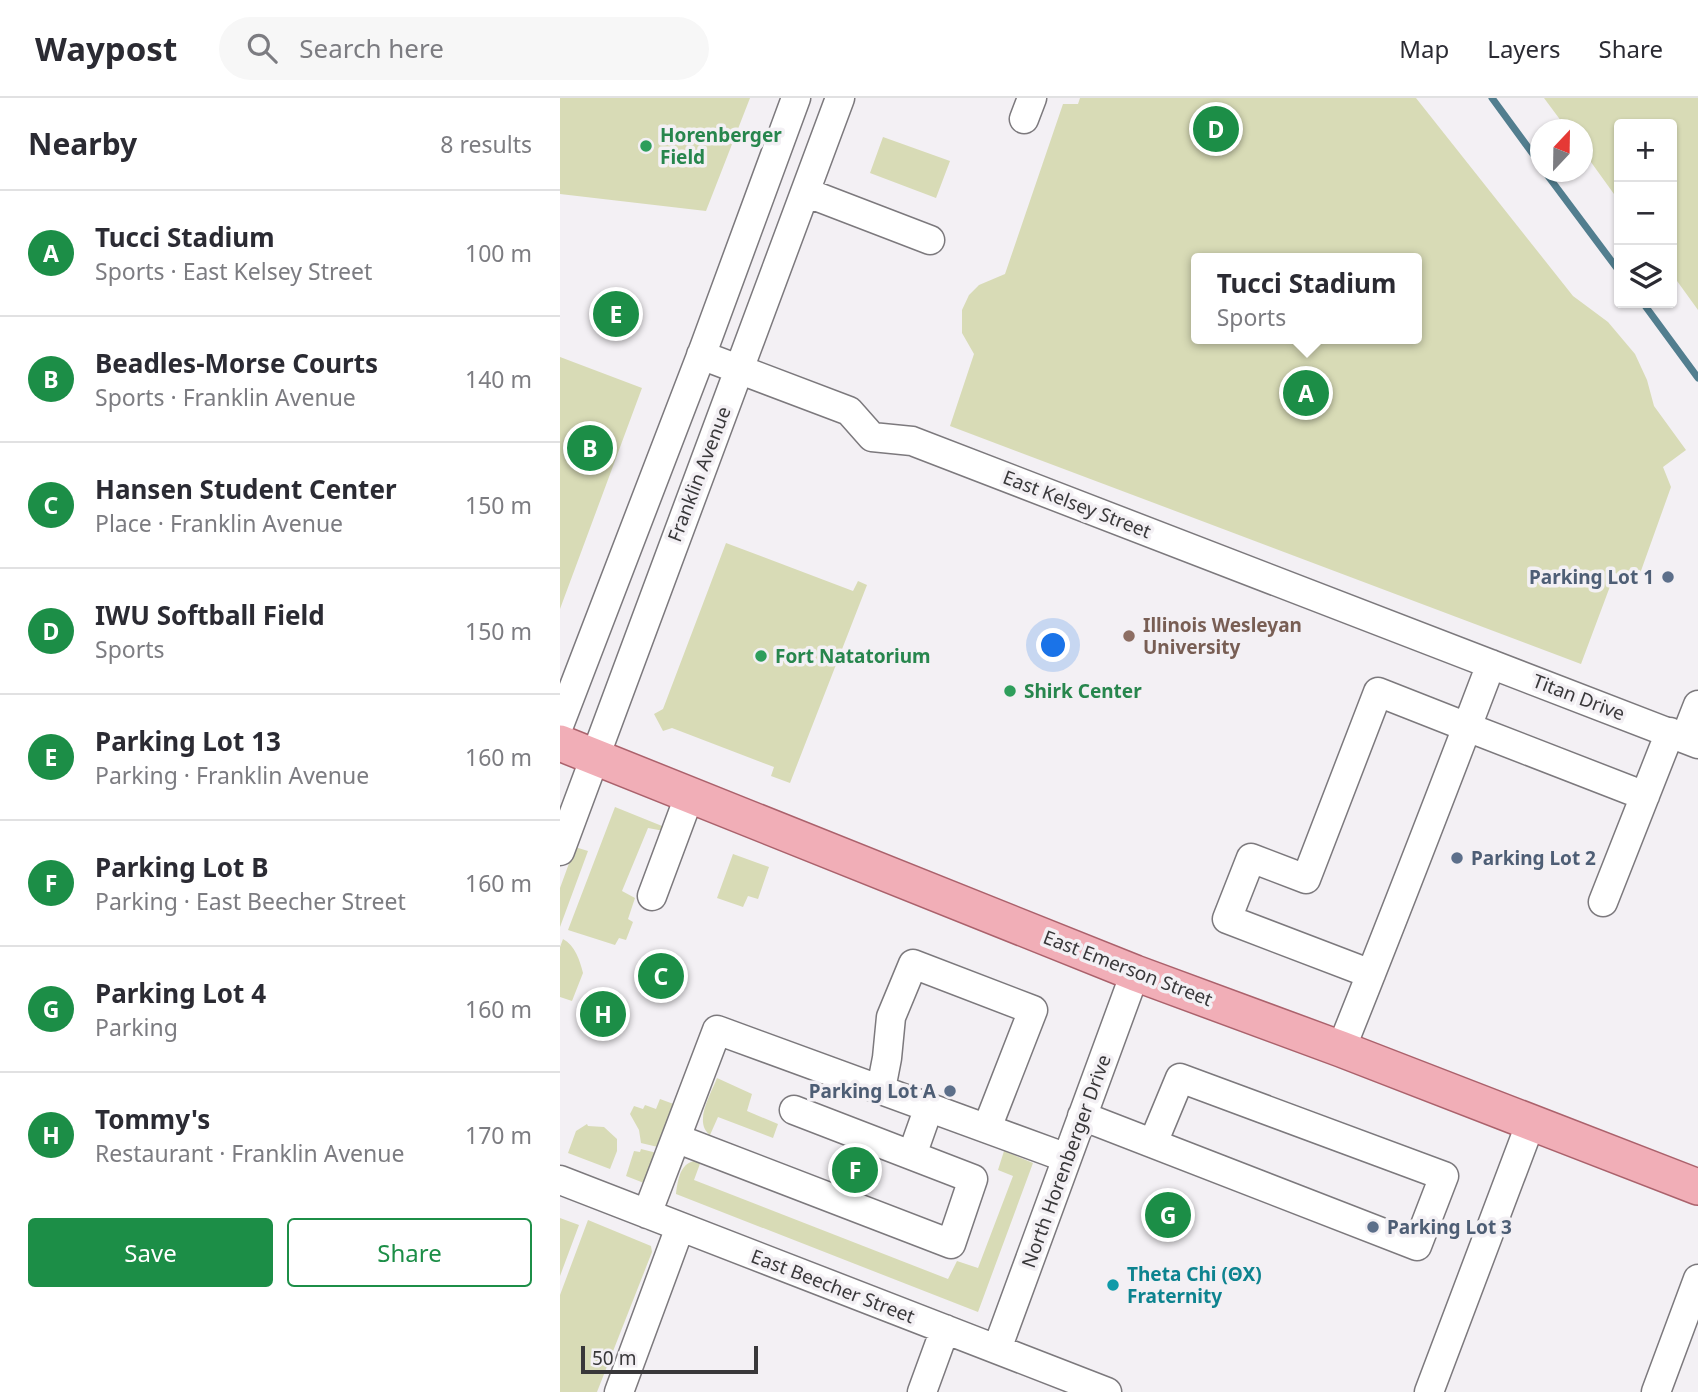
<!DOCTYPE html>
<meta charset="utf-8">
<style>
:root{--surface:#fff;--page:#f7f7f7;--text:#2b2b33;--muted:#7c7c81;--line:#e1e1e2;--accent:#1c8e47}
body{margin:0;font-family:"Noto Sans",sans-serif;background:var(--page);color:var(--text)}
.controls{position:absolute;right:21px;top:21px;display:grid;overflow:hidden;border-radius:7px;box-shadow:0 2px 5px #0004}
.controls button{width:63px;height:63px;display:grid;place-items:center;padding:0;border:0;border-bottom:2px solid var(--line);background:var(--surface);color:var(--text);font:35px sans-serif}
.compass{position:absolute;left:970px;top:21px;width:63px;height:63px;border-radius:50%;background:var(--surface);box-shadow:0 2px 5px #0004;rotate:22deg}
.scale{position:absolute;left:21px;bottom:18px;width:177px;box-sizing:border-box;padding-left:7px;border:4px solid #39383a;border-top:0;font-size:19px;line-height:24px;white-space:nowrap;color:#39383a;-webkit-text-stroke:5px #f3f0f4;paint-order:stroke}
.you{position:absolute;left:494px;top:548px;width:24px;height:24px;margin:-18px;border:5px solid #fff;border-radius:50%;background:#1a73e8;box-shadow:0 0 0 10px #1a73e833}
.badge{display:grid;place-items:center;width:46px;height:46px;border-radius:50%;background:var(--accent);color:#fff;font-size:23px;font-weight:700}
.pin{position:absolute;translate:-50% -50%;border:4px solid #fff;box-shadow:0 2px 7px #0006}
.popup{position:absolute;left:631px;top:155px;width:231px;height:91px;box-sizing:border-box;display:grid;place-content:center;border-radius:7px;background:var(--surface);filter:drop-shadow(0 2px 5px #0005);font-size:23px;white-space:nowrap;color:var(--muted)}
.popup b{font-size:26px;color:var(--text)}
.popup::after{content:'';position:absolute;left:50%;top:100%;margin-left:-14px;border:14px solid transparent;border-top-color:var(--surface)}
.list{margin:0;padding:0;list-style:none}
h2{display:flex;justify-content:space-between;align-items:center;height:91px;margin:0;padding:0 28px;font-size:30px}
h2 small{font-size:23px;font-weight:400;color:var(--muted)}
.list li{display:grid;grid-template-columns:46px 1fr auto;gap:21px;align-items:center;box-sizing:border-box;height:126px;padding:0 28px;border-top:2px solid var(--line)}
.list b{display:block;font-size:26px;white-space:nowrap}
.list p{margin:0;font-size:23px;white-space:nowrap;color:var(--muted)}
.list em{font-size:23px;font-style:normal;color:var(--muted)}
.actions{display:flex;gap:14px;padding:21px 28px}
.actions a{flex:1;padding:16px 0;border:2px solid var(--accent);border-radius:7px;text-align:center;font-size:24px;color:var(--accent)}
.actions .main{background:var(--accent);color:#fff}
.icon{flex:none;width:38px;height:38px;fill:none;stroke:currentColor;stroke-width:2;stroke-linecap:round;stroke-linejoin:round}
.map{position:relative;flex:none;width:1138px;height:1294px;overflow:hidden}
header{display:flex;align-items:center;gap:42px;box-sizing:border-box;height:98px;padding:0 35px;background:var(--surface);border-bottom:2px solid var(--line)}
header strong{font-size:33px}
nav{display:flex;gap:38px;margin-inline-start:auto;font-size:24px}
.search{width:490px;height:63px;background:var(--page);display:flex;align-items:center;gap:18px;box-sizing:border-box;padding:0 24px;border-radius:38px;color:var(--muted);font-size:26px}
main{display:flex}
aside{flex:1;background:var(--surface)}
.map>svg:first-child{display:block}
.green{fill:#d8dbb6;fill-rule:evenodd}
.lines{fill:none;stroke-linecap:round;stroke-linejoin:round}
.stream{stroke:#527e8f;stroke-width:7}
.minor-casing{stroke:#7c797d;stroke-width:31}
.major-casing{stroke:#ab626c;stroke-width:38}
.minor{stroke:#fff;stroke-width:28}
.major{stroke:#f1aeb7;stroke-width:35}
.leisure-dot{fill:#2e9e5b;stroke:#f3f0f4;stroke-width:2.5}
.service-dot{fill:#5c6f8a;stroke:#f3f0f4;stroke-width:2.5}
.education-dot{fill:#8d6e63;stroke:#f3f0f4;stroke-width:2.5}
.culture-dot{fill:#0f9aa8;stroke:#f3f0f4;stroke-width:2.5}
.labels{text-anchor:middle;stroke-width:7;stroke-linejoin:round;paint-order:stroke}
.leisure-label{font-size:19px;font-weight:bold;fill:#27864d;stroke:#f3f0f4;text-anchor:start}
.street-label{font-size:19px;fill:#39383a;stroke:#f3f0f4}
.service-label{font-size:19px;font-weight:bold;fill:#4e5e75;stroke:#f3f0f4;text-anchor:end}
.education-label{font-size:19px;font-weight:bold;fill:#785e54;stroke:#f3f0f4;text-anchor:start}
.culture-label{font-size:19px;font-weight:bold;fill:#0d838f;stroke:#f3f0f4;text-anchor:start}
</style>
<header>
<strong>Waypost</strong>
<div class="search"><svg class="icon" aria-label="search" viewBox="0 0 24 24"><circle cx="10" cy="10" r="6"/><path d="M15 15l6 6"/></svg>Search here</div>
<nav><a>Map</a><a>Layers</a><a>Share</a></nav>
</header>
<main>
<aside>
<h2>Nearby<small>8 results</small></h2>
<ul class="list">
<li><span class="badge">A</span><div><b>Tucci Stadium</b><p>Sports · East Kelsey Street</p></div><em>100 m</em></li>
<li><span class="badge">B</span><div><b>Beadles-Morse Courts</b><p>Sports · Franklin Avenue</p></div><em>140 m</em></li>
<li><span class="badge">C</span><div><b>Hansen Student Center</b><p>Place · Franklin Avenue</p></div><em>150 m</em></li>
<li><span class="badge">D</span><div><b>IWU Softball Field</b><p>Sports</p></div><em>150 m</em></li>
<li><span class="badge">E</span><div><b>Parking Lot 13</b><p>Parking · Franklin Avenue</p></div><em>160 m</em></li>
<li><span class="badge">F</span><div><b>Parking Lot B</b><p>Parking · East Beecher Street</p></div><em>160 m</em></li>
<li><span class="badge">G</span><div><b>Parking Lot 4</b><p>Parking</p></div><em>160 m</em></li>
<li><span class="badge">H</span><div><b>Tommy's</b><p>Restaurant · Franklin Avenue</p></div><em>170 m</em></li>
</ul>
<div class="actions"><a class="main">Save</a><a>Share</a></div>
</aside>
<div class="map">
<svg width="1138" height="1294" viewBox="0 0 1138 1294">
<rect width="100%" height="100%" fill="#f3f0f4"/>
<!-- green -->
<path class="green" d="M0,0H190L146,113L0,96Z
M520,0H856L1013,198L1048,224L1075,256L1087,282L1094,308L1126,352L1103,369L1111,389L1077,484L1055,475L1021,566L390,328L414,256L402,235V212L409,197L419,187L445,176L503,6H518ZM636,160H856V241H636Z
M984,0H1138V212L1112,176V26H1059V103L1023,53V32L1007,31Z
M323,39L390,63L376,100L310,75Z
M0,259L82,290L0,511Z
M166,445L293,493L298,483L307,487L230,685L211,678L214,669L112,630L103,633L94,616L103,611Z
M55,709L107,730L104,733L88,730L62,793L75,800L68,821L73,824L66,842L59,840L55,847L8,832Z
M15,749L28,753L0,829V790Z
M173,756L209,769L198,801L188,798L183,809L157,800Z
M3,841C15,847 20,863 23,875L12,903L0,899V849Z
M157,980L192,996L187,1013L218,1026L213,1040L158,1019L150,1037C133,1024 151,996 157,980Z
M100,1001L119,1008L102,1050L81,1045L79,1032L70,1016L74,1008L83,1011L85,1007L96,1011Z
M27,1026L28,1028L44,1029L57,1041V1053L50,1071L8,1055L16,1033Z
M81,1051L101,1056L89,1087L66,1078L74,1053L80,1054Z
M444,1053L473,1065L418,1214L116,1096C118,1080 121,1061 141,1063L134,1082L388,1181L397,1163L418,1170L453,1078L438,1072Z
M0,1120L19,1127L0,1178Z
M28,1122L91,1148L92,1154L37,1294H0V1197Z"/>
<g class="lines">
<!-- stream -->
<path class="stream" d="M932,0L981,67
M985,74L1059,173
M1083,205L1138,280"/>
<!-- minor casing -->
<g class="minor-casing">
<path id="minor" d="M464,21L472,0
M245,94L370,142
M141,257L289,313L312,339L352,343L1138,646
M931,566L907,629L1085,698
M0,625L144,250L236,0
M1125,640L1138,607
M0,753L280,0
M92,798L130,696
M1043,804L1110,634
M781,951C824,844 866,736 907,629L818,594L746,781L691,760L667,821L811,876
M321,991L327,960L331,919L353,866L473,912L427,1030
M522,1018L857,1148L884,1078L620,980L593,1045
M118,1041L391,1146L413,1081L234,1012
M352,1057L369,1009
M0,1082L547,1294
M87,1116L157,932L507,1060
M437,1251L575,875
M59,1294L120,1129
M362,1294L385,1231
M869,1294L971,1024
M1096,1294L1138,1181"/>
</g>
<!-- major casing -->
<g class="major-casing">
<path id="major" d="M0,645L575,875L781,951L1138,1089"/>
</g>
<!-- minor -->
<use href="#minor" class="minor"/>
<!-- major -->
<use href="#major" class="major"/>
</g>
<!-- markers -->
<g class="leisure-dot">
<circle cx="86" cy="48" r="7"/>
<circle cx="201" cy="558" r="7"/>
<circle cx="450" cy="593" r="7"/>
</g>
<g class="service-dot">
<circle cx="1108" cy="479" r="7"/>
<circle cx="897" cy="760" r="7"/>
<circle cx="390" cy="993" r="7"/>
<circle cx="813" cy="1129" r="7"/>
</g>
<circle class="education-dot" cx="569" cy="538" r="7"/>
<circle class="culture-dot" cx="553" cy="1187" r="7"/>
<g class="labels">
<!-- leisure labels -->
<g class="leisure-label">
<text x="100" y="44">Horenberger<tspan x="100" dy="22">Field</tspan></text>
<text x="215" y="565">Fort Natatorium</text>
<text x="464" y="600">Shirk Center</text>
</g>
<!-- street labels -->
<g class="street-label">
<text transform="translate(139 376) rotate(-69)" y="7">Franklin Avenue</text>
<text transform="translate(517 406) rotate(21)" y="7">East Kelsey Street</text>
<text transform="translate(1019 599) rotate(21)" y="7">Titan Drive</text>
<text transform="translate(568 870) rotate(21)" y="7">East Emerson Street</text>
<text transform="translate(506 1063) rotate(-70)" y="7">North Horenberger Drive</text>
<text transform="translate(273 1188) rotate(21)" y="7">East Beecher Street</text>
</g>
<!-- service labels -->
<g class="service-label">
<text x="1094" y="486">Parking Lot 1</text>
<text x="911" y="767" text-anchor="start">Parking Lot 2</text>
<text x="376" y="1000">Parking Lot A</text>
<text x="827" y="1136" text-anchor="start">Parking Lot 3</text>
</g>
<!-- education labels -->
<g class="education-label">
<text x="583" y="534">Illinois Wesleyan<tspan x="583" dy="22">University</tspan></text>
</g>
<!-- culture labels -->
<g class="culture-label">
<text x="567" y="1183">Theta Chi (ΘΧ)<tspan x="567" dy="22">Fraternity</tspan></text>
</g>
</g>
</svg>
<div class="controls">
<button>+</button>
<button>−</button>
<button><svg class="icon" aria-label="layers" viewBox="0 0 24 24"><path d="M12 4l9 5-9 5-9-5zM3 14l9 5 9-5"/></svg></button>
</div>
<svg class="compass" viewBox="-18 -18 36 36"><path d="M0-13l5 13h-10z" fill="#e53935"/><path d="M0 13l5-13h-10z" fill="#7c7c81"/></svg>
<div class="scale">50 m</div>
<div class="you"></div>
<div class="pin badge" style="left:746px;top:295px">A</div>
<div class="popup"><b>Tucci Stadium</b>Sports</div>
<div class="pin badge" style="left:30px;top:350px">B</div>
<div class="pin badge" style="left:101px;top:878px">C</div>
<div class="pin badge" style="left:656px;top:31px">D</div>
<div class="pin badge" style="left:56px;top:216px">E</div>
<div class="pin badge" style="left:295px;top:1072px">F</div>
<div class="pin badge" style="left:608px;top:1117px">G</div>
<div class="pin badge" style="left:43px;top:916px">H</div>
</div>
</main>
